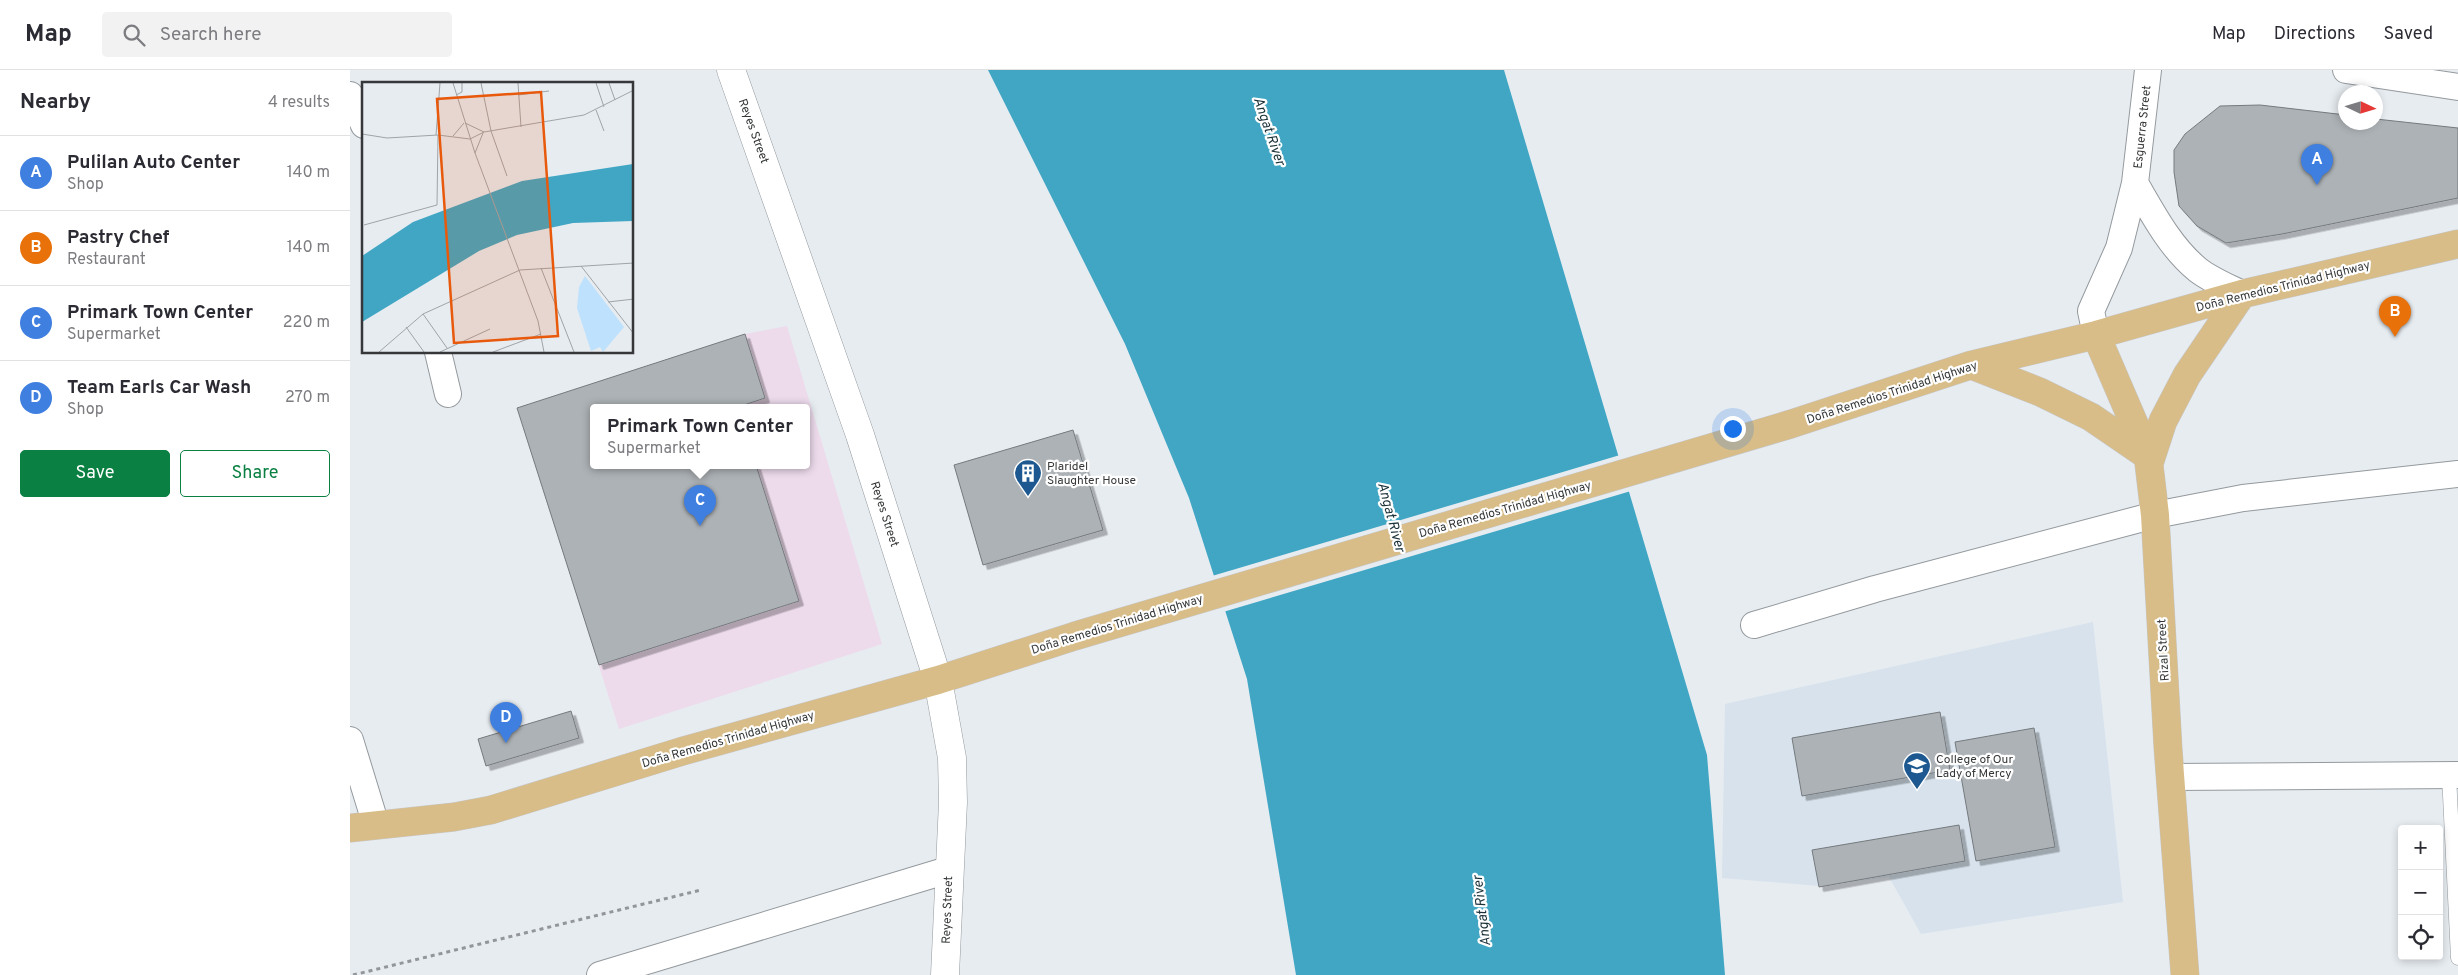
<!DOCTYPE html>
<meta charset="utf-8">
<style>
:root{--surface:#fff;--page:#f2f2f3;--text:#2b2b33;--muted:#7c7c81;--line:#e1e1e2;--accent:#0b8043}
body{margin:0;font-family:Overpass,sans-serif;background:var(--page);color:var(--text)}
.controls{position:absolute;right:15px;bottom:15px;display:grid;overflow:hidden;border-radius:5px;box-shadow:0 2px 8px #0003}
.controls button{width:45px;height:45px;display:grid;place-items:center;padding:0;border:0;border-bottom:1px solid var(--line);background:var(--surface);color:var(--text);font:25px sans-serif}
.compass{position:absolute;left:1988px;top:15px;width:45px;height:45px;border-radius:50%;background:var(--surface);box-shadow:0 2px 8px #0003;rotate:94deg}
.you{position:absolute;left:1382px;top:358px;width:18px;height:18px;margin:-12px;border:4px solid #fff;border-radius:50%;background:#1a73e8;box-shadow:0 0 0 8px #1a73e833}
.badge{display:grid;place-items:center;width:32px;height:32px;border-radius:50%;background:var(--accent);color:#fff;font-size:16px;font-weight:700}
.pin{position:absolute;translate:-50% -41px;filter:drop-shadow(0 1px 2px #0008)}
.pin::after{content:'';position:absolute;top:26px;width:18px;height:15px;background:inherit;clip-path:polygon(0 0,100% 0,50% 100%)}
.popup{position:absolute;left:240px;top:334px;width:220px;height:65px;box-sizing:border-box;display:grid;place-content:center;border-radius:5px;background:var(--surface);filter:drop-shadow(0 1px 4px #0005);font-size:16px;white-space:nowrap;color:var(--muted)}
.popup b{font-size:19px;color:var(--text)}
.popup::after{content:'';position:absolute;left:50%;top:100%;margin-left:-10px;border:10px solid transparent;border-top-color:var(--surface)}
.list{margin:0;padding:0;list-style:none}
h2{display:flex;justify-content:space-between;align-items:center;height:65px;margin:0;padding:0 20px;font-size:21px}
h2 small{font-size:16px;font-weight:400;color:var(--muted)}
.list li{display:grid;grid-template-columns:32px 1fr auto;gap:15px;align-items:center;box-sizing:border-box;height:75px;padding:0 20px;border-top:1px solid var(--line)}
.list b{display:block;font-size:19px;white-space:nowrap}
.list p{margin:0;font-size:16px;white-space:nowrap;color:var(--muted)}
.list em{font-size:16px;font-style:normal;color:var(--muted)}
.actions{display:flex;gap:10px;padding:15px 20px}
.actions a{flex:1;padding:11px 0;border:1px solid var(--accent);border-radius:5px;text-align:center;font-size:18px;color:var(--accent)}
.actions .main{background:var(--accent);color:#fff}
.icon{flex:none;width:28px;height:28px;fill:none;stroke:currentColor;stroke-width:2;stroke-linecap:round;stroke-linejoin:round}
.map{position:relative;flex:none;width:2108px;height:905px;overflow:hidden}
header{display:flex;align-items:center;gap:30px;box-sizing:border-box;height:70px;padding:0 25px;background:var(--surface);border-bottom:1px solid var(--line)}
header strong{font-size:24px}
nav{display:flex;gap:28px;margin-inline-start:auto;font-size:18px}
.search{width:350px;height:45px;background:var(--page);display:flex;align-items:center;gap:12px;box-sizing:border-box;padding:0 18px;border-radius:5px;color:var(--muted);font-size:19px}
main{display:flex}
aside{flex:1;background:var(--surface)}
.map>svg:first-child{display:block}
.commercial{fill:#eddbec;fill-rule:evenodd}
.built{fill:#d7e2ec}
.water{fill:#40a6c4}
.pier{fill:#e7ecf1}
.building{fill:#adb2b6;stroke:#757a7e;filter:url(#shadow)}
.lines{fill:none;stroke-linecap:round;stroke-linejoin:round}
.service-casing{stroke:#93999d;stroke-width:15}
.minor-casing{stroke:#93999d;stroke-width:28}
.tertiary-casing{stroke:#93999d;stroke-width:29}
.primary-casing{stroke:#c6c7c7;stroke-width:29}
.path{stroke:#929699;stroke-width:3;stroke-dasharray:4 4;stroke-linecap:butt}
.service{stroke:#fff;stroke-width:14}
.minor{stroke:#fff;stroke-width:26}
.tertiary{stroke:#fff;stroke-width:28}
.primary{stroke:#d9bd88;stroke-width:28}
.labels{text-anchor:middle;stroke-width:4.5;stroke-linejoin:round;paint-order:stroke}
.street-label{font-size:12px;fill:#353738;stroke:#fff}
.poi-label{font-size:12px;fill:#353738;stroke:#fff;text-anchor:start}
.water-label{font-size:14px;font-style:italic;fill:#1b3239;stroke:#fff}
.inset-road{fill:none;stroke:#a0a4a7;stroke-width:1}
.view{fill:#e8590c;fill-opacity:0.15;stroke:#e8590c;stroke-width:2.5}
.inset-edge{fill:none;stroke:#353738;stroke-width:2.5}
</style>
<header>
<strong>Map</strong>
<div class="search"><svg class="icon" aria-label="search" viewBox="0 0 24 24"><circle cx="10" cy="10" r="6"/><path d="M15 15l6 6"/></svg>Search here</div>
<nav><a>Map</a><a>Directions</a><a>Saved</a></nav>
</header>
<main>
<aside>
<h2>Nearby<small>4 results</small></h2>
<ul class="list">
<li><span class="badge" style="background:#3f7fe0">A</span><div><b>Pulilan Auto Center</b><p>Shop</p></div><em>140 m</em></li>
<li><span class="badge" style="background:#e8710a">B</span><div><b>Pastry Chef</b><p>Restaurant</p></div><em>140 m</em></li>
<li><span class="badge" style="background:#3f7fe0">C</span><div><b>Primark Town Center</b><p>Supermarket</p></div><em>220 m</em></li>
<li><span class="badge" style="background:#3f7fe0">D</span><div><b>Team Earls Car Wash</b><p>Shop</p></div><em>270 m</em></li>
</ul>
<div class="actions"><a class="main">Save</a><a>Share</a></div>
</aside>
<div class="map">
<svg width="2108" height="905" viewBox="0 0 2108 905">
<defs>
<filter id="shadow"><feDropShadow dx="4.5" dy="4.5" stdDeviation="0" flood-color="#0004"/></filter>
</defs>
<rect width="100%" height="100%" fill="#e7ecf1"/>
<!-- commercial -->
<path class="commercial" d="M437,256L532,574L269,659L167,338L395,264ZM244,337H456V395H244Z"/>
<!-- built -->
<path class="built" d="M1743,552L1773,832L1571,864L1539,807L1469,816L1372,808L1375,634Z"/>
<!-- water -->
<path class="water" d="M638,0H1154L1357,685L1375,905H946L897,609L839,428L775,274Z"/>
<!-- pier -->
<path class="pier" d="M1270,385L1281,421L873,542L862,506Z"/>
<!-- building -->
<path class="building" d="M1910,35L1996,45V52H2026V49L2108,58V128L1932,164L1876,173L1847,156L1829,136L1824,102V80L1835,64L1870,36Z
M395,264L415,328L388,337H244V395H406L449,531L249,595L167,338Z
M723,360L753,460L633,495L604,395Z
M221,641L229,668L136,696L128,669Z
M1590,642L1600,700L1452,726L1442,668Z
M1684,658L1705,777L1626,791L1605,672Z
M1609,755L1615,791L1469,817L1462,780Z"/>
<g class="lines">
<!-- service casing -->
<g class="service-casing">
<path id="service" d="M2099,705L2108,888"/>
</g>
<!-- minor casing -->
<g class="minor-casing">
<path id="minor" d="M1996,0L2108,17
M0,25L14,55
M1785,113C1803,144 1820,177 1848,200C1861,210 1878,217 1892,224
M1746,265L1741,241L1769,178L1785,113L1798,0
M88,282L98,324
M1404,555L1525,519L1805,445L1893,428L2108,404
M0,670L26,755
M1820,707L2108,705
M250,905L598,800"/>
</g>
<!-- tertiary casing -->
<g class="tertiary-casing">
<path id="tertiary" d="M381,0L510,365L588,610L602,688L603,732L595,905"/>
</g>
<!-- primary casing -->
<g class="primary-casing">
<path id="primary" d="M1746,265L1798,386L1805,445L1818,678L1835,905
M1621,295L1690,322L1741,347L1798,386
M1799,394L1813,351L1837,305L1892,224
M0,758L104,747L141,740L333,681L588,610L725,566L1441,354L1621,295L1746,265L1892,224L2108,174"/>
</g>
<!-- path -->
<path class="path" d="M3,905L351,820"/>
<!-- service -->
<use href="#service" class="service"/>
<!-- minor -->
<use href="#minor" class="minor"/>
<!-- tertiary -->
<use href="#tertiary" class="tertiary"/>
<!-- primary -->
<use href="#primary" class="primary"/>
</g>
<!-- icons -->
<defs>
<g id="building-pin" transform="scale(1.4375)"><path d="M0 17L-7.5 6A9.5 9.5 0 1 1 7.5 6Z" fill="#1d5990" stroke="#fff"/><path d="M-4-6H4V6H1V3H-1V6H-4ZM-2.5-4.3h1.7v1.8h-1.7ZM.8-4.3h1.7v1.8H.8ZM-2.5-1h1.7V.8h-1.7ZM.8-1h1.7V.8H.8Z" fill="#fff"/></g>
<g id="university-pin" transform="scale(1.4375)"><path d="M0 17L-7.5 6A9.5 9.5 0 1 1 7.5 6Z" fill="#1d5990" stroke="#fff"/><path d="M0-5L7-2L0 1L-7-2ZM-4 1L0 2.5L4 1V4Q0 6-4 4Z" fill="#fff"/></g>
</defs>
<g fill-rule="evenodd">
<use href="#building-pin" x="678" y="403"/>
<use href="#university-pin" x="1567" y="696"/>
</g>
<g class="labels">
<!-- street labels -->
<g class="street-label">
<text transform="translate(1792 57) rotate(-84)" y="4">Esguerra Street</text>
<text transform="translate(404 61) rotate(70)" y="4">Reyes Street</text>
<text transform="translate(1933 216) rotate(-14)" y="4">Doña Remedios Trinidad Highway</text>
<text transform="translate(1542 322) rotate(-18)" y="4">Doña Remedios Trinidad Highway</text>
<text transform="translate(1155 439) rotate(-16)" y="4">Doña Remedios Trinidad Highway</text>
<text transform="translate(535 444) rotate(72)" y="4">Reyes Street</text>
<text transform="translate(767 554) rotate(-17)" y="4">Doña Remedios Trinidad Highway</text>
<text transform="translate(1813 580) rotate(-93)" y="4">Rizal Street</text>
<text transform="translate(378 669) rotate(-16)" y="4">Doña Remedios Trinidad Highway</text>
<text transform="translate(597 840) rotate(-88)" y="4">Reyes Street</text>
</g>
<!-- poi labels -->
<g class="poi-label">
<text x="697" y="400">Plaridel<tspan x="697" dy="14">Slaughter House</tspan></text>
<text x="1586" y="693">College of Our<tspan x="1586" dy="14">Lady of Mercy</tspan></text>
</g>
<!-- water labels -->
<g class="water-label">
<text transform="translate(920 61) rotate(71)" y="5">Angat River</text>
<text transform="translate(1042 447) rotate(75)" y="5">Angat River</text>
<text transform="translate(1131 841) rotate(-97)" y="5">Angat River</text>
</g>
</g>
<!-- overview -->
<g transform="translate(12 12)">
<rect width="271" height="271" fill="#e7ecf1"/>
<path d="M223,194L262,245L241,270L238,265L229,269L215,226L217,205Z" fill="#bee1fd"/>
<path d="M271,82V139L211,141L155,153L117,169L0,240V174L51,140L160,99Z" fill="#40a6c4"/>
<path class="inset-road" d="M91,1L113,71L176,239L182,270M119,1L129,49L145,94M156,1L159,45M234,1L242,25M247,1L253,18M94,13L100,10V1M156,13L187,9M234,28L242,49M103,41L122,50M0,52L25,56L76,53L108,57M74,53L78,1M91,54L102,41M108,57L122,50L222,33L272,8M113,71L121,51M2,143L75,123L76,53M219,184L272,252M179,186L212,270M246,220L272,217M61,232L85,266M44,245L62,270M17,270L61,232L158,188L272,181M78,270L128,247M131,270L179,252"/>
<path class="view" d="M179,10L196,254L92,261L75,17Z"/>
<rect width="271" height="271" class="inset-edge"/>
</g>
</svg>
<div class="controls">
<button>+</button>
<button>−</button>
<button><svg class="icon" aria-label="locate" viewBox="0 0 24 24"><circle cx="12" cy="12" r="6"/><path d="M12 2v4M12 18v4M2 12h4M18 12h4"/></svg></button>
</div>
<svg class="compass" viewBox="-18 -18 36 36"><path d="M0-13l5 13h-10z" fill="#e53935"/><path d="M0 13l5-13h-10z" fill="#7c7c81"/></svg>
<div class="you"></div>
<div class="pin badge" style="left:1967px;top:115px;background:#3f7fe0">A</div>
<div class="pin badge" style="left:2045px;top:267px;background:#e8710a">B</div>
<div class="pin badge" style="left:350px;top:456px;background:#3f7fe0">C</div>
<div class="popup"><b>Primark Town Center</b>Supermarket</div>
<div class="pin badge" style="left:156px;top:673px;background:#3f7fe0">D</div>
</div>
</main>
